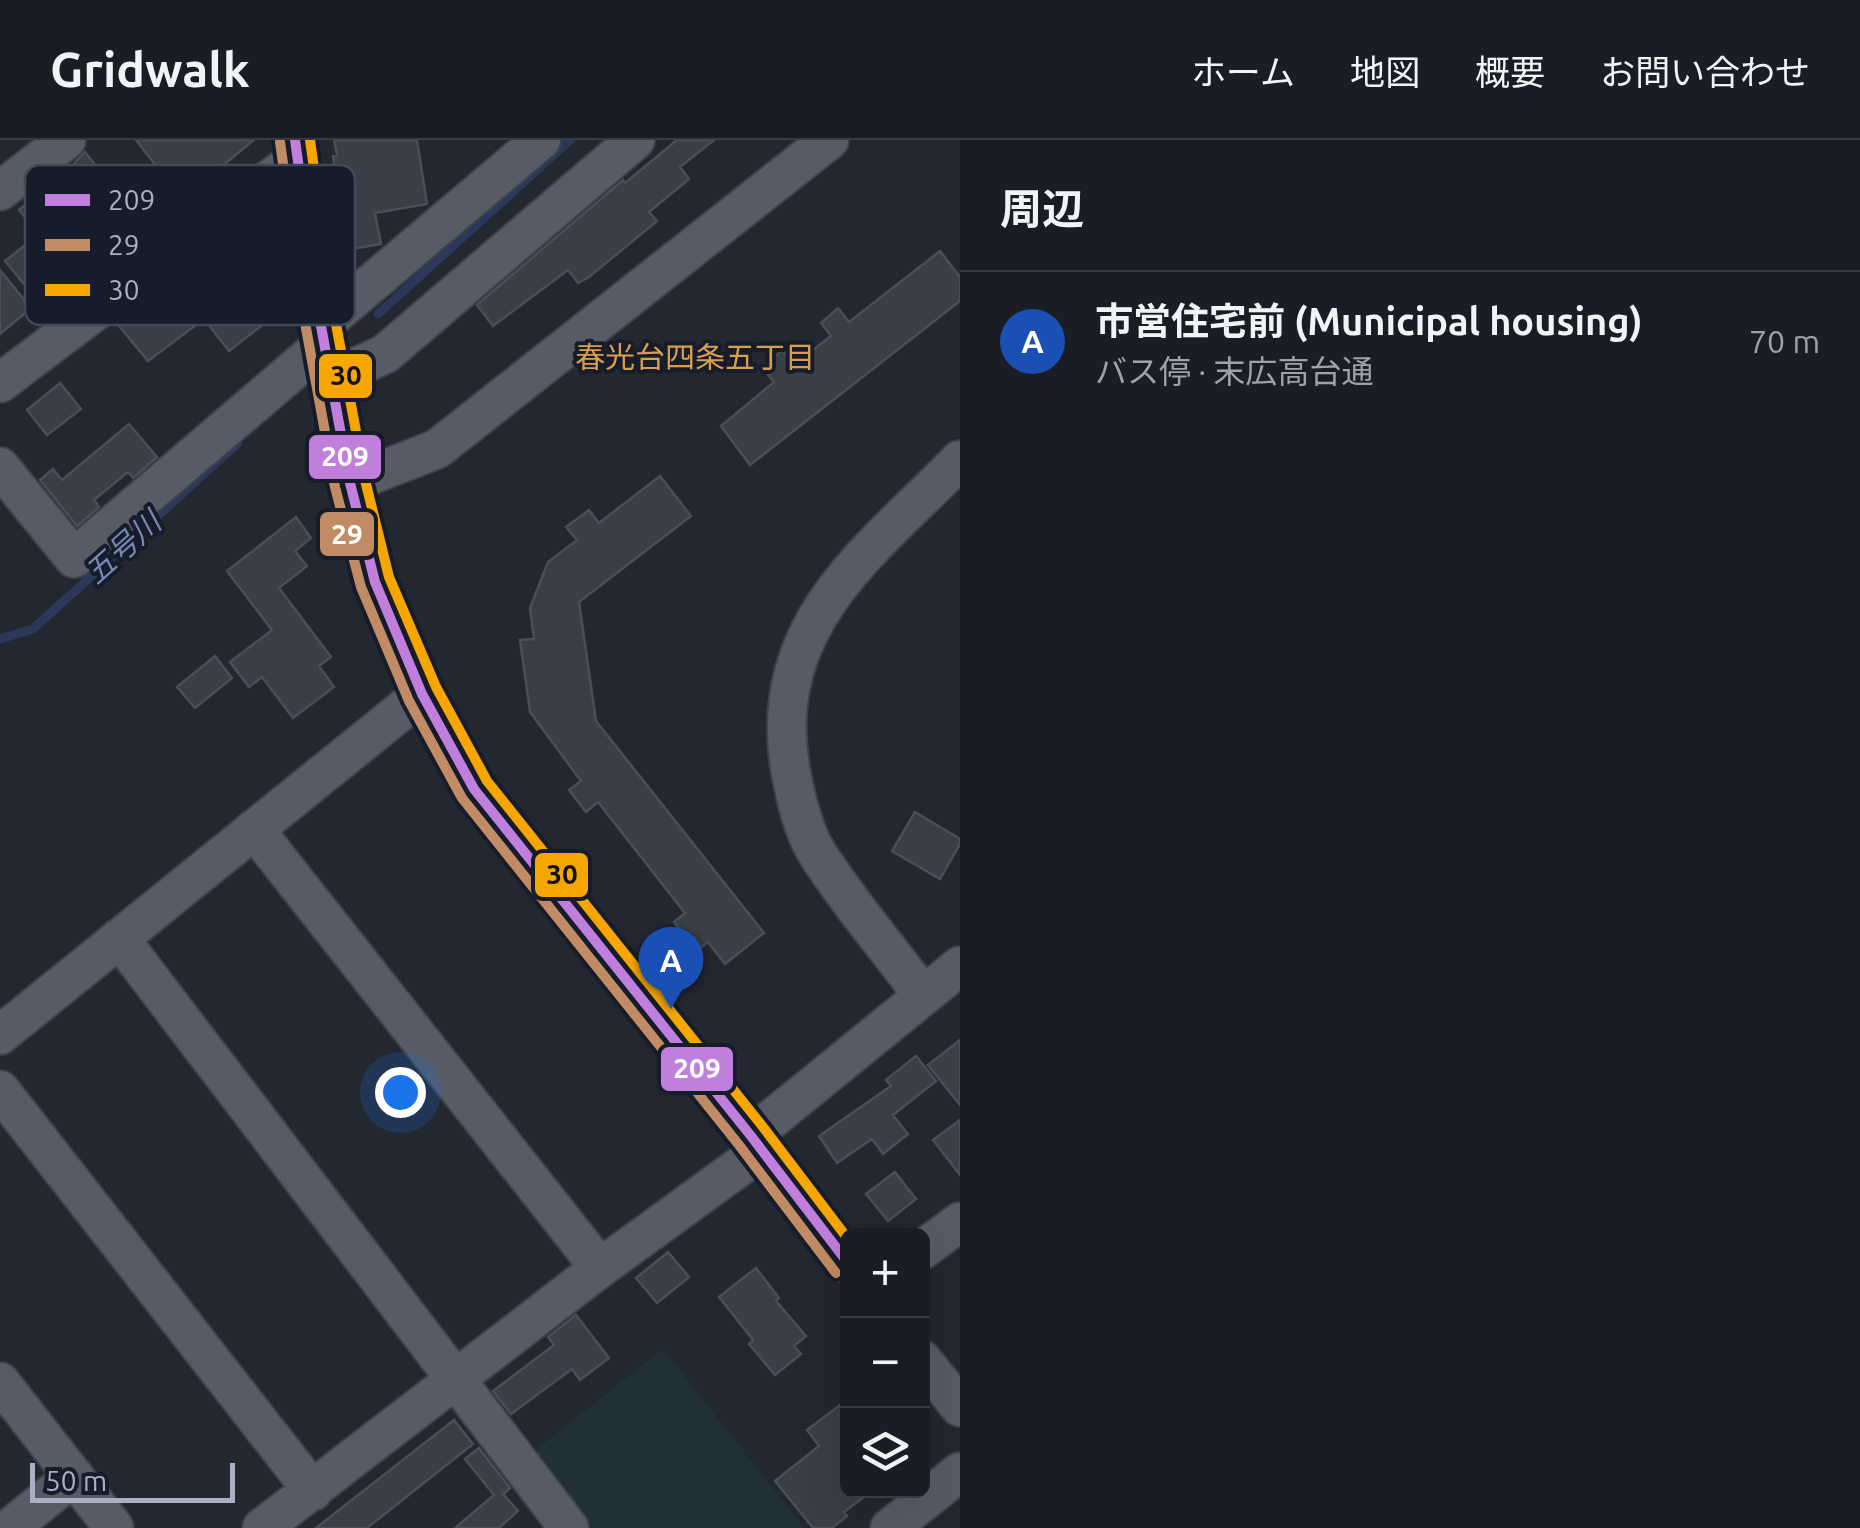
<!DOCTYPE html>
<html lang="ja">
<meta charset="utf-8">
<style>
:root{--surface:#1a1d24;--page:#23262c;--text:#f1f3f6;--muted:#9fa2a6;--line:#383b41;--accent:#7b8090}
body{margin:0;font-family:Ubuntu,"Noto Sans JP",sans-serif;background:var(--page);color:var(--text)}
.controls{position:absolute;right:30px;bottom:30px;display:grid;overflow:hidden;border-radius:15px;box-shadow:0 10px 40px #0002}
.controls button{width:90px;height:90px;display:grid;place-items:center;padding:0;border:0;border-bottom:2px solid var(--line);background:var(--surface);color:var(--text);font:50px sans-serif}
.scale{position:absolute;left:30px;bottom:25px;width:205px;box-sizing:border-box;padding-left:10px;border:5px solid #aab0c4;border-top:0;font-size:28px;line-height:35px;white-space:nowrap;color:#aab0c4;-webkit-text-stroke:8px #161c2a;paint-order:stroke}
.you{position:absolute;left:400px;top:952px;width:35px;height:35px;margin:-25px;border:8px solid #fff;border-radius:50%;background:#1a73e8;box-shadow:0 0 0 15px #1a73e833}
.badge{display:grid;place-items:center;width:65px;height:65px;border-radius:50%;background:var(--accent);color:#fff;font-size:32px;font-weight:700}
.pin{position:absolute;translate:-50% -82px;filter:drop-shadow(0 2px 5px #0008)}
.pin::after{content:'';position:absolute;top:52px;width:35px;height:30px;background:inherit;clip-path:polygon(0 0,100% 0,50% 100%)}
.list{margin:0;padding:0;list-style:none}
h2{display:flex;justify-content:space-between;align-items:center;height:130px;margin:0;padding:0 40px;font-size:42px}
h2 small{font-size:32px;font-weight:400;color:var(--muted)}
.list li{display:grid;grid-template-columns:65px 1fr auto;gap:30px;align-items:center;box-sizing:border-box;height:140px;padding:0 40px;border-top:2px solid var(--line)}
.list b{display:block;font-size:38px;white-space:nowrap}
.list p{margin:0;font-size:32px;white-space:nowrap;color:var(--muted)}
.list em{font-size:32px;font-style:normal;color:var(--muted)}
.icon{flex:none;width:55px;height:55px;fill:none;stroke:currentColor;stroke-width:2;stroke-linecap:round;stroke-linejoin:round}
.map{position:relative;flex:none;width:960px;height:1388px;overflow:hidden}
header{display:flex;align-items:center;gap:60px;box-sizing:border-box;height:140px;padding:0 50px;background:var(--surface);border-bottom:2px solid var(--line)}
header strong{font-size:48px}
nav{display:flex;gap:55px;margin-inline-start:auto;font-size:35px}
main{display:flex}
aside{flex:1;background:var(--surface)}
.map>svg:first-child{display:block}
.green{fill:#203036}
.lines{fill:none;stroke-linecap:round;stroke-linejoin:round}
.stream{stroke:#2c3859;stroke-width:9}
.building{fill:#3a3e47;stroke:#4a4e58;stroke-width:2.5}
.minor-casing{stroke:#3f424a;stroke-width:42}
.minor{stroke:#575b66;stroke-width:38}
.bus-1-casing{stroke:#161c2a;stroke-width:18}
.bus-2-casing{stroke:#161c2a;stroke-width:18}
.bus-3-casing{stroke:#161c2a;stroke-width:18}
.bus-1{stroke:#c07fdc;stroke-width:10}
.bus-2{stroke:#c18c65;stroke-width:10}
.bus-3{stroke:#f7a600;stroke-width:10}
.labels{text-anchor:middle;stroke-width:8;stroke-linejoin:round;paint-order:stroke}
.neighbourhood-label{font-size:30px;fill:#da9e4f;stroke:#161c2a}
.water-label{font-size:30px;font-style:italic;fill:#7789b4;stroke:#161c2a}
.key{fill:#161c2a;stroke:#424858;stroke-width:2.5}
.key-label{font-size:28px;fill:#aab0c4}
.line-badge{stroke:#161c2a;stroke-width:4}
.badge-label{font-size:28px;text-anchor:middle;font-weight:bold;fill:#fff}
.pale-badge-label{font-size:28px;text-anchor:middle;font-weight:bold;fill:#111}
</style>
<header>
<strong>Gridwalk</strong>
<nav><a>ホーム</a><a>地図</a><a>概要</a><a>お問い合わせ</a></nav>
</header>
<main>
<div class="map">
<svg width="960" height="1388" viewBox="0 0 960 1388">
<rect width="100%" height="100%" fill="#232730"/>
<!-- green -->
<path class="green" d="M663,1209L804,1388H594L534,1311Z"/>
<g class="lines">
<!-- stream -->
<path class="stream" d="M378,174L570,0
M0,499L33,489L238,303"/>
</g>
<!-- building -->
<path class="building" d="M136,0H254L200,44L208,54L189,68Z
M334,0H417L427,64L375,73L381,104L346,110L333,16L337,15Z
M677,0H714L680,27L689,39L649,72L657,81L589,137L578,143L568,130L493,186L477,165L623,40L625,43Z
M85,12L104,36L69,65L106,111L74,136L62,121L28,149L5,121L39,94L19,70L66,32Z
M251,86L266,110L256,118L264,129L242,143L270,179L229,211L204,179L148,221L119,186L214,110Z
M940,111L960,137V161L750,325L721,286L774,242L762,227L783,210L794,225L831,196L821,183L838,168L849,182Z
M0,130L31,168L0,194Z
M60,243L81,269L47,295L27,270Z
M129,284L157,317L133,338L128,332L94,360L99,367L77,386L40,340L53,329L62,340Z
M660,336L691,376L579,462L596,581L764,793L725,824L708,802L696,811L674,782L685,773L598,662L586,672L569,650L581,641L530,572L520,500L534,499L530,468L548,422L577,400L566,387L589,370L599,383Z
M296,377L311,398L295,411L307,426L279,448L331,517L319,526L334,547L293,578L262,537L249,547L230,522L272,490L227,431Z
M215,516L232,538L195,568L177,547Z
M915,672L960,699V704L940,739L892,711Z
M960,900V965L928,925Z
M916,916L936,941L893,975L908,994L883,1014L872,999L837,1023L819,996L891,946L886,940Z
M960,980V1035L933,1000Z
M895,1032L916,1059L888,1081L866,1054Z
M668,1112L689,1137L657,1163L636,1138Z
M756,1128L779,1158L776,1161L806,1196L794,1206L801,1214L775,1235L749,1204L753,1200L719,1157Z
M576,1175L609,1218L580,1240L572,1229L511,1274L493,1251L554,1205L548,1197Z
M848,1259V1350H873L844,1372L847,1376L832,1388H813L775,1341L819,1306L807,1290Z
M454,1280L473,1304L367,1388H316Z
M479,1308L510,1348L503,1354L518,1371L499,1388H455L494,1355L465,1319Z"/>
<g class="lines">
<!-- minor casing -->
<g class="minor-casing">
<path id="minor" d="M295,0L321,186L350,343L375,442L422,554L474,649L751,996L848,1124
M0,51L66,0
M321,186L541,0
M330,239L385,214L635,0
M0,243L298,18
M0,327L74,418L324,204
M350,343L437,309L829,0
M254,689L600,1128
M119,798L569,1388
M922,854C888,808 848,762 817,713C803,691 796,659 791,633C764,485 869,413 960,320
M0,895L422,554
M0,950L313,1351
M751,996L960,826
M922,1110L960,1082
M922,1220L960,1267
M0,1242L114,1388
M10,1388L74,1336
M262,1388L600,1128L761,1011
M890,1388L960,1332"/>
</g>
<!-- minor -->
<use href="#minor" class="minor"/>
<!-- bus-1 casing -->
<g class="bus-1-casing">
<path id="bus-1" d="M295,0L321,186L350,343L375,442L422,554L474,649L751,996L848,1123"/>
</g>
<!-- bus-2 casing -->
<g class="bus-2-casing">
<path id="bus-2" d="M280,2L306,188L335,347L361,447L409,561L462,658L739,1005L836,1133"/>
</g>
<!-- bus-3 casing -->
<g class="bus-3-casing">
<path id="bus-3" d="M310,0L336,184L365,340L389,437L436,547L487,641L763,987L848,1099"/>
</g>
<!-- bus-1 -->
<use href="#bus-1" class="bus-1"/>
<!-- bus-2 -->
<use href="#bus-2" class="bus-2"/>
<!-- bus-3 -->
<use href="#bus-3" class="bus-3"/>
</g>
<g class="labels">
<!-- neighbourhood labels -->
<g class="neighbourhood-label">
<text x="695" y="228">春光台四条五丁目</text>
</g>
<!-- water labels -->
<g class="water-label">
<text transform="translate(123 408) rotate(-42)" y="10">五号川</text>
</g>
</g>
<!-- legend -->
<rect x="25" y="25" width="330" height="160" rx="15" class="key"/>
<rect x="45" y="54" width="45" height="12" fill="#c07fdc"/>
<rect x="45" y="99" width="45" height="12" fill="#c18c65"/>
<rect x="45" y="144" width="45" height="12" fill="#f7a600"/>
<g class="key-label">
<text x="108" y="70">209</text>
<text x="108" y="115">29</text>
<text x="108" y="160">30</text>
</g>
<g class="line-badge">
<rect x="317" y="212" width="57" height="48" rx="10" fill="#f7a600"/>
<rect x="307" y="293" width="76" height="48" rx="10" fill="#c07fdc"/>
<rect x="318" y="370" width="58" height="48" rx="10" fill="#c18c65"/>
<rect x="533" y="711" width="57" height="48" rx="10" fill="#f7a600"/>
<rect x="659" y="905" width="76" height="48" rx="10" fill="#c07fdc"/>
</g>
<g class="badge-label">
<text x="345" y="326">209</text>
<text x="347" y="404">29</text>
<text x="697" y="938">209</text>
</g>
<g class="pale-badge-label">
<text x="346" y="245">30</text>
<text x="562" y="744">30</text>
</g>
</svg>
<div class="controls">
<button>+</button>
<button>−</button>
<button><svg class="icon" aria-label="layers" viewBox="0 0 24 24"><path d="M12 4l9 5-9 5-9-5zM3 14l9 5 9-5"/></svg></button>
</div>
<div class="scale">50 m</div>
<div class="you"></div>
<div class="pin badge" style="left:671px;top:869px;background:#1a4fb4">A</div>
</div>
<aside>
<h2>周辺<small></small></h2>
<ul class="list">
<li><span class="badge" style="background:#1a4fb4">A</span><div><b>市営住宅前 (Municipal housing)</b><p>バス停 · 末広高台通</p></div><em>70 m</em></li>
</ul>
</aside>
</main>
